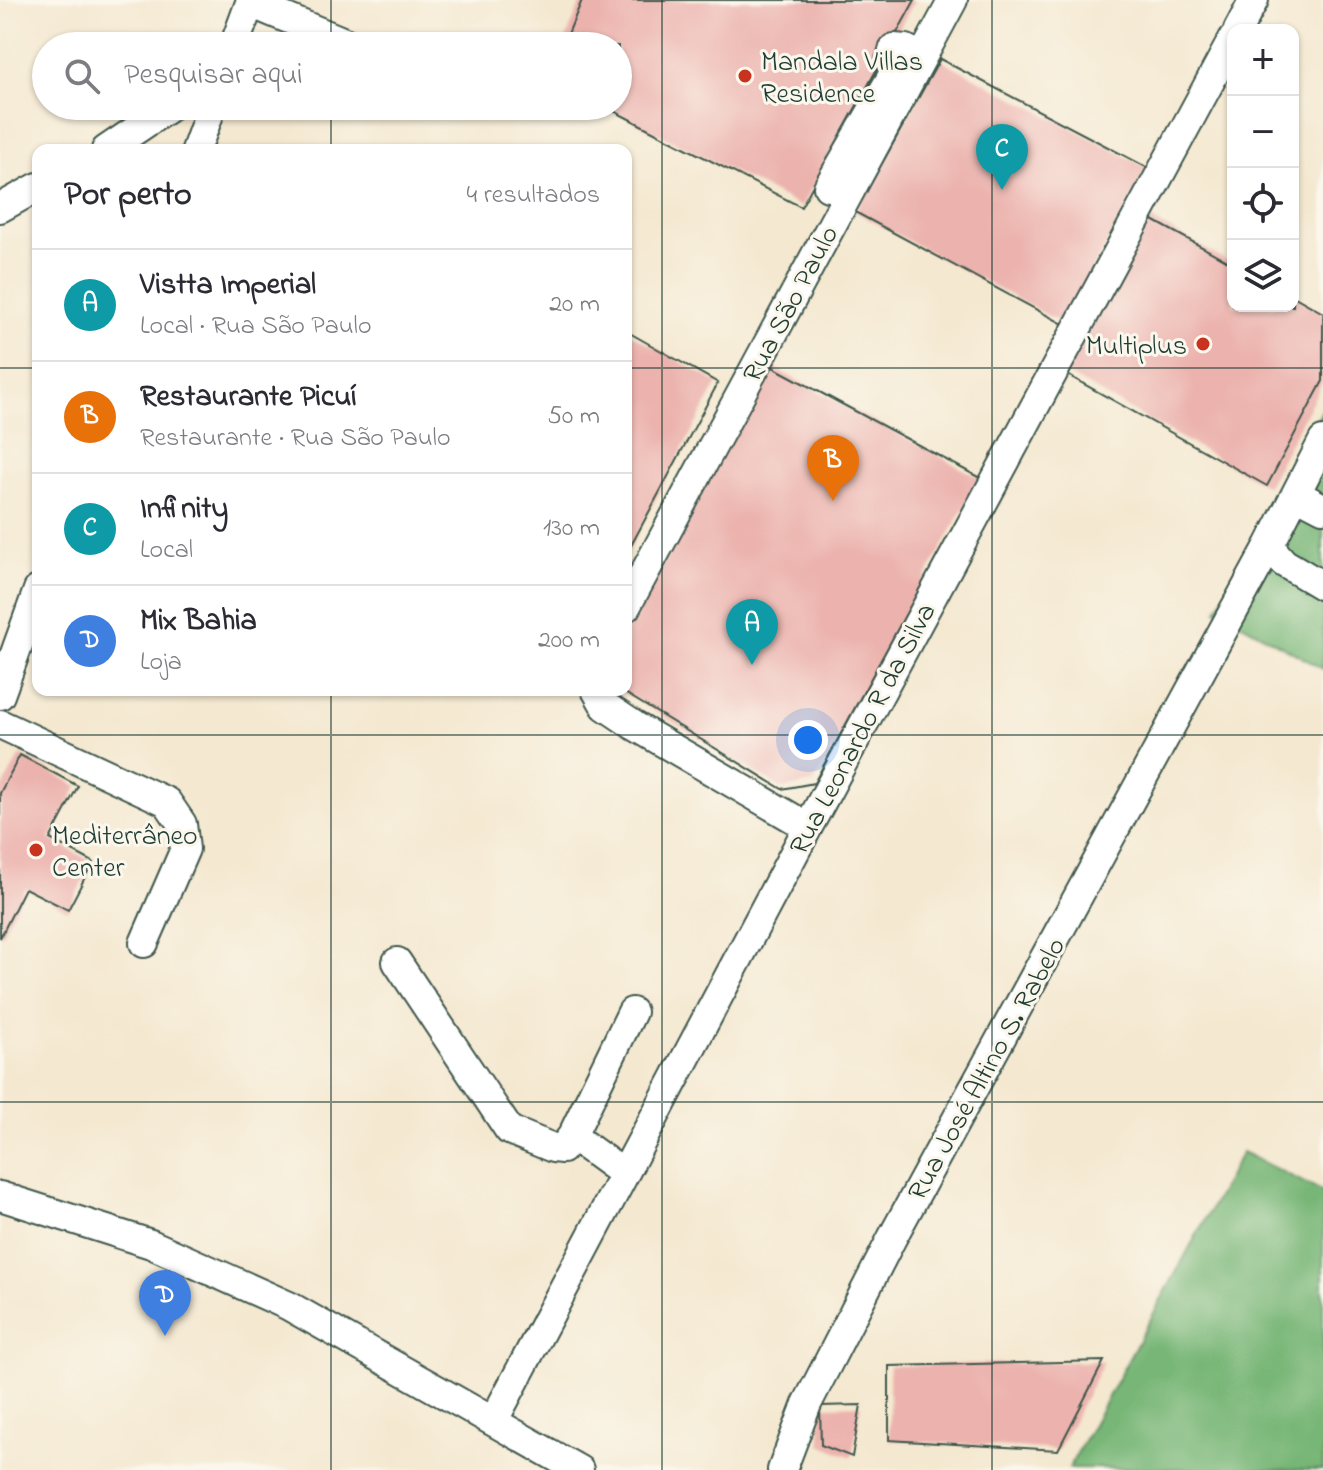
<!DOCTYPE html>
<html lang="pt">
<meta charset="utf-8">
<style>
:root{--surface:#fff;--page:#f2f2f3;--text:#2b2b33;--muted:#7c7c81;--line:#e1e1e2;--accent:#c8321e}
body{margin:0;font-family:"Indie Flower",sans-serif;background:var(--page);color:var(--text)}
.controls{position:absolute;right:24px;top:24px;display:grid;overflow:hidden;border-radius:16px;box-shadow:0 2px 6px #0004}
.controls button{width:72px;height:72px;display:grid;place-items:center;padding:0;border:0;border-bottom:2px solid var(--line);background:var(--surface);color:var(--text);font:40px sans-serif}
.you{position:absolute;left:808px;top:740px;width:28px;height:28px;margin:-20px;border:6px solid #fff;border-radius:50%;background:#1a73e8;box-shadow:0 0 0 12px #1a73e833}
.badge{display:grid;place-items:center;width:52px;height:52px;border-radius:50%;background:var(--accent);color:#fff;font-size:26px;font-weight:700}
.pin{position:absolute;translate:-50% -66px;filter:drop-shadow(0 2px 4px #0008)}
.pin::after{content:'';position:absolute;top:42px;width:28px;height:24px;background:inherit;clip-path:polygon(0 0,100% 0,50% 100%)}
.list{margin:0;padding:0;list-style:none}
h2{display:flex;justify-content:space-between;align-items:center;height:104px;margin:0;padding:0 32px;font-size:34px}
h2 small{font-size:26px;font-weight:400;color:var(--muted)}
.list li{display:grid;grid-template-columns:52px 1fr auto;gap:24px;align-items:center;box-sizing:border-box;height:112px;padding:0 32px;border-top:2px solid var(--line)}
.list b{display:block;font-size:30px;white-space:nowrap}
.list p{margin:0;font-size:26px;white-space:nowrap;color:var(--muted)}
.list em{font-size:26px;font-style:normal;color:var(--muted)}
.icon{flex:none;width:44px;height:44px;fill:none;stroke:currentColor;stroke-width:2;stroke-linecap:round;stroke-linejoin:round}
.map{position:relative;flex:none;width:1323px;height:1470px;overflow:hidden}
.search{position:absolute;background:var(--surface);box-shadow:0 2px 6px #0004;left:32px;top:32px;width:600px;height:88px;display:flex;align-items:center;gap:20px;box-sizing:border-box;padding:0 28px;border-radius:44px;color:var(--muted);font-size:30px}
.panel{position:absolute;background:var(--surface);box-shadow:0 2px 6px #0004;left:32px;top:144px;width:600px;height:552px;border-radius:16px}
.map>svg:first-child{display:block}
.forest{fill:#77b676;stroke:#4b7a55;stroke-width:2}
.building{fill:#ecb3ae}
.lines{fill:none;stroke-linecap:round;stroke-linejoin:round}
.minor-casing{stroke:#3f574b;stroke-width:32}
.minor{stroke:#fff;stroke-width:28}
.grid{fill:none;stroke:#1f3d34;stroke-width:2;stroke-opacity:0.55}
.poi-dot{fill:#c8321e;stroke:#fbf7ec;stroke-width:3}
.labels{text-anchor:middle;stroke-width:6;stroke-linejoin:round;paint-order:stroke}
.poi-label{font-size:28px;fill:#1f3d34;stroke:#fbf7ec;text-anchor:start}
.street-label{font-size:28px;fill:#1f3d34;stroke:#fbf7ec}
</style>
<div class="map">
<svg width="1323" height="1470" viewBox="0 0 1323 1470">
<rect width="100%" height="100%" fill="#fbf7ec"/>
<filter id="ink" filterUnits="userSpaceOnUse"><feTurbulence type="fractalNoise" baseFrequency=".0125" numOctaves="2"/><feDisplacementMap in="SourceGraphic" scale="16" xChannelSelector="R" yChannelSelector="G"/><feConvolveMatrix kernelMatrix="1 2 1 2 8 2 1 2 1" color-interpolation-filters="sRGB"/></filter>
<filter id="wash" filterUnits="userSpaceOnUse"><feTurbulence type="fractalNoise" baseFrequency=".006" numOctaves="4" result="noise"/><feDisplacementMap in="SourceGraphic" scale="32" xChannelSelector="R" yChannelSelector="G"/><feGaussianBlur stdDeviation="1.8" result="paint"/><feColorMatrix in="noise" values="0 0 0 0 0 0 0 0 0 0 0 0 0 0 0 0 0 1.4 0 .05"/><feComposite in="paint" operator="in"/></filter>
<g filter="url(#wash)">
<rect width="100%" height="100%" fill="#f4e8d0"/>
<!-- forest -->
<path class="forest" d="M1323,409V669L1217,610Z
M1242,1152L1323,1192V1470L1069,1468Z"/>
<g id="blocks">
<!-- building -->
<path class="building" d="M582,0H915L801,207L604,106H618V46H563Z
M940,59L1148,168L1063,324L855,212Z
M1151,219L1233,264V306H1293V296L1323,313V381L1267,486L1066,374Z
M626,331L718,383L626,555Z
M771,366L980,478L814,783L782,789L620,690H626V632Z
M20,755L78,786L50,839L93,862L68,910L25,888L0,938V793Z
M1104,1361L1058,1450L889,1440V1366Z
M861,1405L852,1457L821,1445L820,1406Z"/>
</g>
</g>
<g filter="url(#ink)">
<use href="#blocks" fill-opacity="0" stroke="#3f574b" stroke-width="2"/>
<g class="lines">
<!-- minor casing -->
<g class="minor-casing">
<path id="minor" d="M250,3L354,46
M1238,30L1254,0
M234,46L251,0
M106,150L171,106
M196,150L212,106
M828,187L894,73L890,61L894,48L906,49L922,57
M0,208L38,187
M1323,441L1269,546L1284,563L1323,586
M1296,494L1323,508
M626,607L953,0
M596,690L605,706L635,726L808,827
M0,695L38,590
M0,724L167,802L182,824L185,849L144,943
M397,962L509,1130L553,1148L562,1149L572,1136
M624,1174L572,1136L632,1012
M0,1196L151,1244L289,1306L579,1470
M494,1420L808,827L1233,39
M782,1470L807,1404L892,1238L1269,546"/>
</g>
<!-- minor -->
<use href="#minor" class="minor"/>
</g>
</g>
<!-- grid -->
<path class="grid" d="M331,0V46M662,0V1470M992,0V1470M331,106V150M0,368H38M626,368H1323M331,690V1470M0,735H1323M0,1102H1323"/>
<!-- markers -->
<g class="poi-dot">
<circle cx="745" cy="76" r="8"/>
<circle cx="1203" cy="344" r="8"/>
<circle cx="36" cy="850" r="8"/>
</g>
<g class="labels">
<!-- poi labels -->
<g class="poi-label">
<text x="761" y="70">Mandala Villas<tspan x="761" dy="32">Residence</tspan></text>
<text x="1187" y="354" text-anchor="end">Multiplus</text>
<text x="52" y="844">Mediterrâneo<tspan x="52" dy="32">Center</tspan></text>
</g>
<!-- street labels -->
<g class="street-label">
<text transform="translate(789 303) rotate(-62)" y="10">Rua São Paulo</text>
<text transform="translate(861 728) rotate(-62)" y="10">Rua Leonardo R da Silva</text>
<text transform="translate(985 1068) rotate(-61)" y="10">Rua José Altino S. Rabelo</text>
</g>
</g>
</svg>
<div class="controls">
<button>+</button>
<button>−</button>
<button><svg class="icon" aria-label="locate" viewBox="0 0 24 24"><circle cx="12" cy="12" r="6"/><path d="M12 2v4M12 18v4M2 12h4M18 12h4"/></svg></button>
<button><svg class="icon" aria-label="layers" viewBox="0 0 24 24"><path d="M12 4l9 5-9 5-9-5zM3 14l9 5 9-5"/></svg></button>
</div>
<div class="you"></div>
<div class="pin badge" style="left:752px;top:665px;background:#0f9aa8">A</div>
<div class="pin badge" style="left:833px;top:501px;background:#e8710a">B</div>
<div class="pin badge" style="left:1002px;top:190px;background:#0f9aa8">C</div>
<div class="pin badge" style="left:165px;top:1336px;background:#3f7fe0">D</div>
<div class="search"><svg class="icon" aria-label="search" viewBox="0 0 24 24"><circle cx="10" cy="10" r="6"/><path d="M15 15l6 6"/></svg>Pesquisar aqui</div>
<section class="panel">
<h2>Por perto<small>4 resultados</small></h2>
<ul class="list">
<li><span class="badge" style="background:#0f9aa8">A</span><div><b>Vistta Imperial</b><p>Local · Rua São Paulo</p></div><em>20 m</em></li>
<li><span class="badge" style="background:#e8710a">B</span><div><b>Restaurante Picuí</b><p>Restaurante · Rua São Paulo</p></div><em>50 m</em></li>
<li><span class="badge" style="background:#0f9aa8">C</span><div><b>Infinity</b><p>Local</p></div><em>130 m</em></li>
<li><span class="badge" style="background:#3f7fe0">D</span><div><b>Mix Bahia</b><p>Loja</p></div><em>200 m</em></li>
</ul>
</section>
</div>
